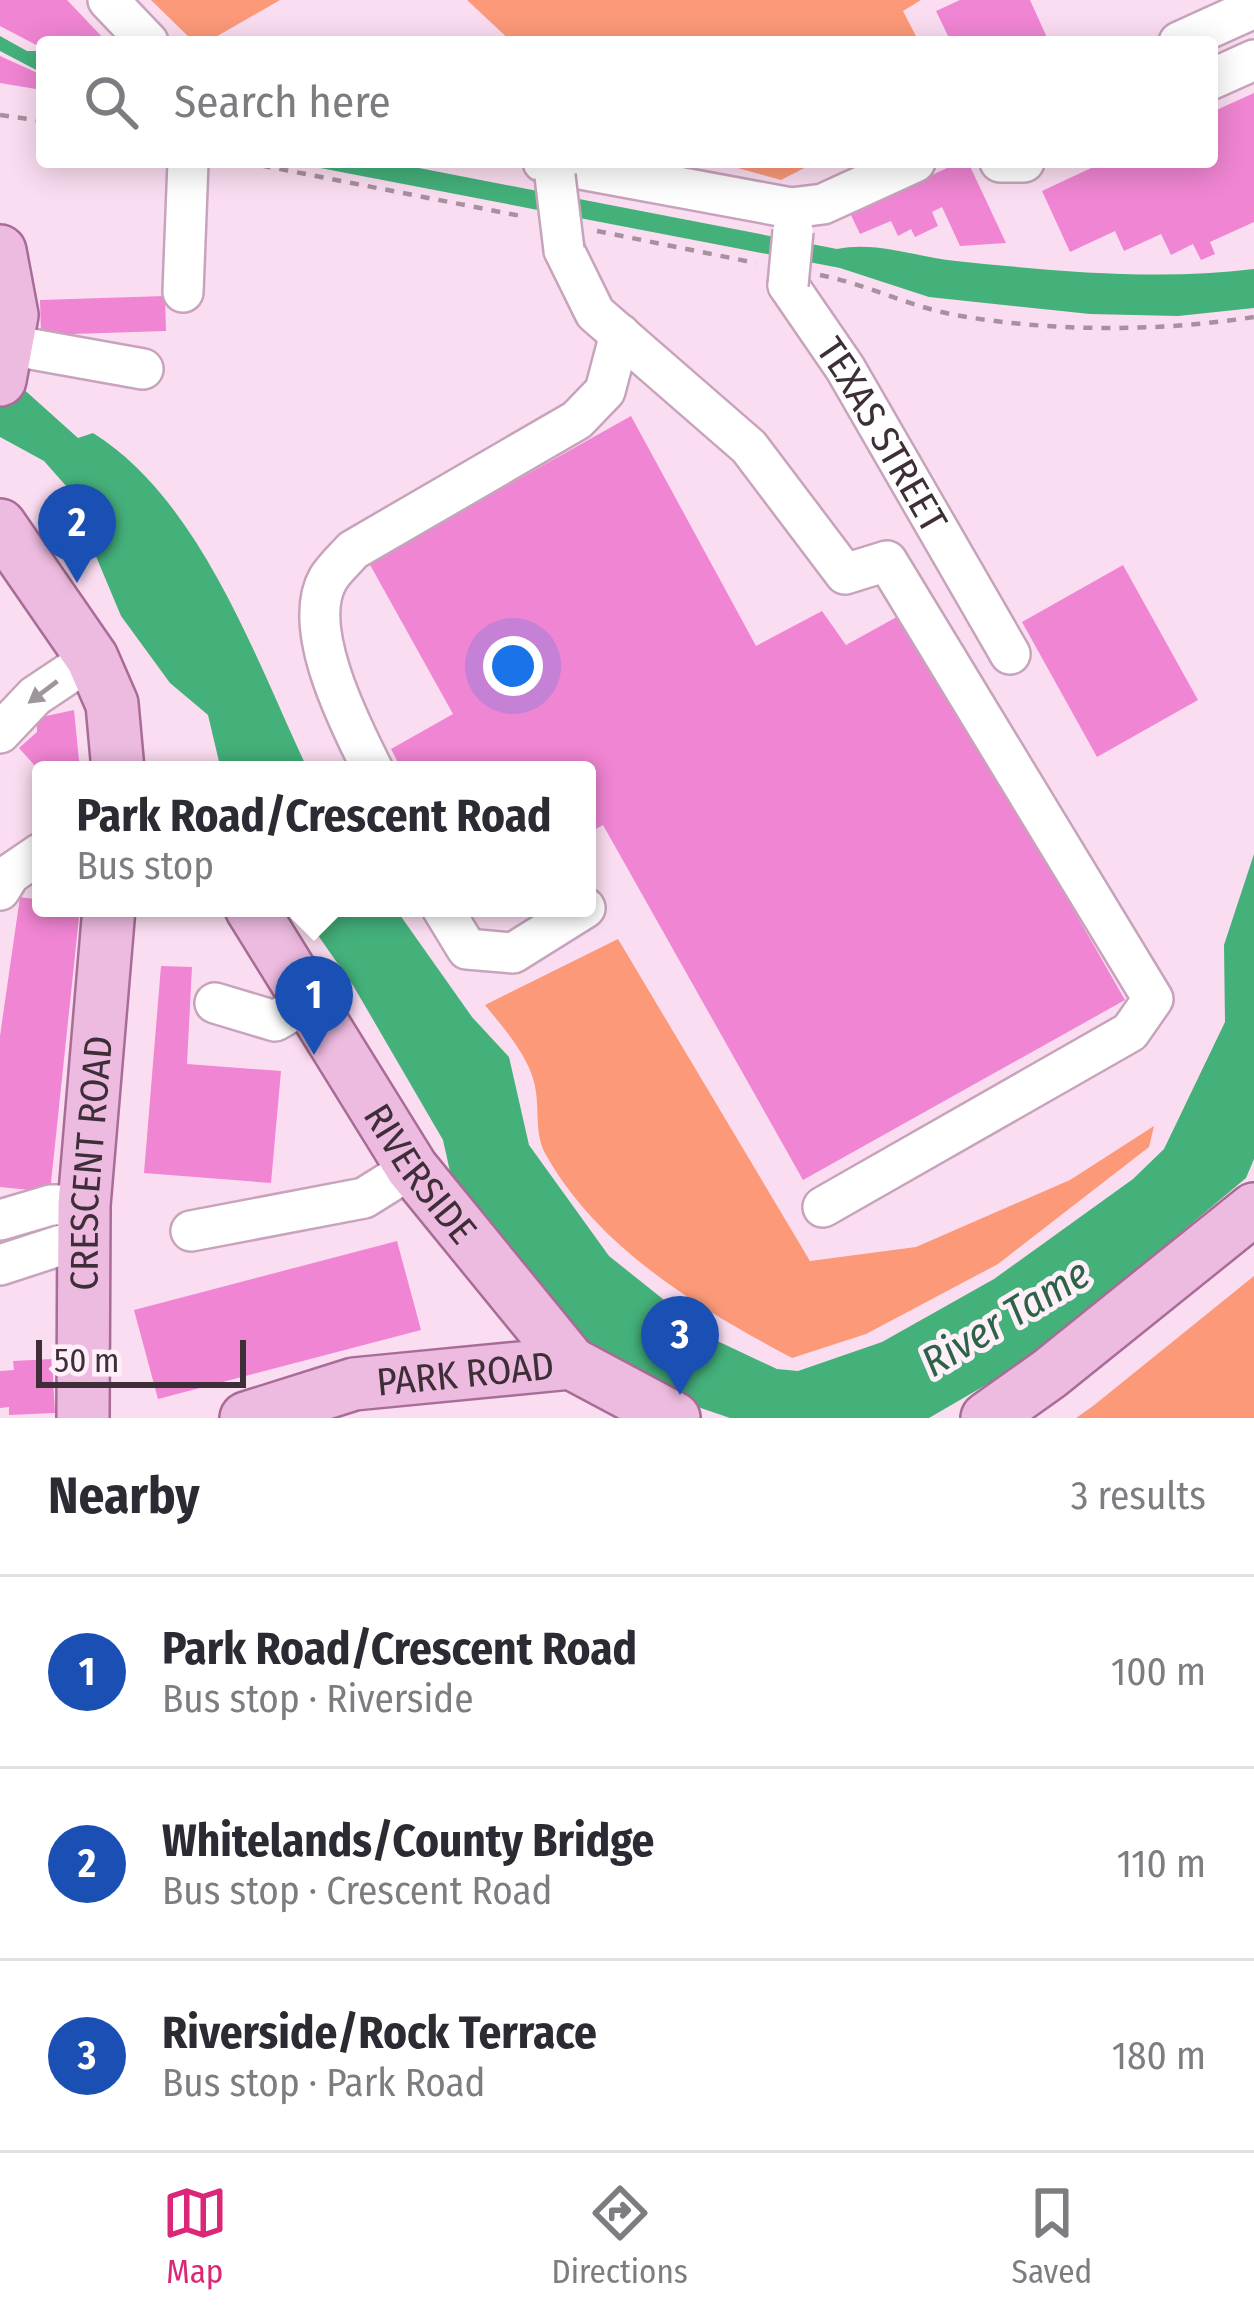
<!DOCTYPE html>
<meta charset="utf-8">
<style>
:root{--surface:#fff;--page:#f2f2f3;--text:#2b2b33;--muted:#7c7c81;--line:#e1e1e2;--accent:#db2777}
body{margin:0;font-family:"Fira Sans Condensed",sans-serif;background:var(--page);color:var(--text)}
.scale{position:absolute;left:36px;bottom:30px;width:210px;box-sizing:border-box;padding-left:12px;border:6px solid #3d2e38;border-top:0;font-size:33px;line-height:42px;white-space:nowrap;color:#3d2e38;-webkit-text-stroke:9px #ffeff9;paint-order:stroke}
.you{position:absolute;left:513px;top:666px;width:42px;height:42px;margin:-30px;border:9px solid #fff;border-radius:50%;background:#1a73e8;box-shadow:0 0 0 18px #1a73e833}
.badge{display:grid;place-items:center;width:78px;height:78px;border-radius:50%;background:var(--accent);color:#fff;font-size:39px;font-weight:700}
.pin{position:absolute;translate:-50% -99px;filter:drop-shadow(0 3px 6px #0008)}
.pin::after{content:'';position:absolute;top:63px;width:42px;height:36px;background:inherit;clip-path:polygon(0 0,100% 0,50% 100%)}
.popup{position:absolute;left:32px;top:761px;width:564px;height:156px;box-sizing:border-box;display:grid;place-content:center;border-radius:12px;background:var(--surface);filter:drop-shadow(0 3px 9px #0005);font-size:39px;white-space:nowrap;color:var(--muted)}
.popup b{font-size:45px;color:var(--text)}
.popup::after{content:'';position:absolute;left:50%;top:100%;margin-left:-24px;border:24px solid transparent;border-top-color:var(--surface)}
.list{margin:0;padding:0;list-style:none}
h2{display:flex;justify-content:space-between;align-items:center;height:156px;margin:0;padding:0 48px;font-size:51px}
h2 small{font-size:39px;font-weight:400;color:var(--muted)}
.list li{display:grid;grid-template-columns:78px 1fr auto;gap:36px;align-items:center;box-sizing:border-box;height:192px;padding:0 48px;border-top:3px solid var(--line)}
.list b{display:block;font-size:45px;white-space:nowrap}
.list p{margin:0;font-size:39px;white-space:nowrap;color:var(--muted)}
.list em{font-size:39px;font-style:normal;color:var(--muted)}
.icon{flex:none;width:66px;height:66px;fill:none;stroke:currentColor;stroke-width:2;stroke-linecap:round;stroke-linejoin:round}
.map{position:relative;flex:none;width:1254px;height:1418px;overflow:hidden}
.search{position:absolute;background:var(--surface);box-shadow:0 6px 30px #0003;left:36px;right:36px;top:36px;height:132px;display:flex;align-items:center;gap:30px;box-sizing:border-box;padding:0 42px;border-radius:12px;color:var(--muted);font-size:45px}
.sheet{height:732px;background:var(--surface)}
nav{display:flex;justify-content:space-around;align-items:center;box-sizing:border-box;height:168px;border-top:3px solid var(--line);background:var(--surface);font-size:33px;color:var(--muted)}
nav a{display:grid;justify-items:center;gap:6px}
nav .on{color:var(--accent)}
.map>svg:first-child{display:block}
.forest{fill:#fc9979}
.water{fill:#44b07a}
.building{fill:#f085d3}
.lines{fill:none;stroke-linecap:round;stroke-linejoin:round}
.minor-casing{stroke:#c7a4bc;stroke-width:44}
.major-casing{stroke:#a86c96;stroke-width:56}
.path{stroke:#a790a0;stroke-width:4.5;stroke-dasharray:9 9;stroke-linecap:butt}
.minor{stroke:#fff;stroke-width:39}
.major{stroke:#edbbdf;stroke-width:51}
.minor-bridge-casing{stroke:#c7a4bc;stroke-width:44;stroke-linecap:butt}
.minor-bridge{stroke:#fff;stroke-width:39}
.oneway{fill:#9e969c}
.labels{text-anchor:middle;stroke-width:10;stroke-linejoin:round;paint-order:stroke}
.street-label{font-size:39px;fill:#3d2e38;stroke:#ffeff9}
.water-label{font-size:42px;font-style:italic;fill:#2c6346;stroke:#ffeff9}
</style>
<div class="map">
<svg width="1254" height="1418" viewBox="0 0 1254 1418">
<rect width="100%" height="100%" fill="#fbddf1"/>
<!-- forest -->
<path class="forest" d="M151,0H280L207,42H194Z
M467,0H921L903,11L919,42H512Z
M716,162H816L781,180Z
M618,939L810,1261L916,1247L1070,1180L1154,1126L1149,1147L998,1264L866,1334L792,1358C700,1309 599,1249 546,1155C535,1136 539,1113 536,1092C532,1059 505,1030 485,1005Z
M1254,1276V1418H1076L1093,1406Z"/>
<!-- water -->
<path class="water" d="M0,36L27,51H42V73L0,51Z
M289,162H388L837,249C877,241 915,257 956,261C1053,271 1156,281 1254,269V308L1178,316L1090,314L929,297L840,268Z
M0,368L78,438L93,433C200,499 256,660 308,770H221L208,715L170,683L121,616L67,487L44,461L0,437Z
M1254,854V1159L1246,1178L1027,1361L929,1418H730L689,1404L567,1334L455,1194L443,1140L354,987L299,908H395L472,1017L509,1057L529,1145L609,1256L713,1339L777,1369L798,1371L882,1342L994,1279L1133,1179L1164,1149L1225,1022L1224,945Z"/>
<!-- building -->
<path class="building" d="M0,0H67L107,42H42V48L0,26Z
M960,0H1030L1049,42H951L936,11Z
M0,56L42,75V90L0,83Z
M1254,93V222L1210,242L1215,254L1201,260L1193,244L1171,255L1161,234L1124,251L1115,231L1070,252L1042,191L1104,162H1212V112Z
M960,162H968L1006,243L960,246L942,207L932,212L938,226L915,237L911,229L898,236L891,221L860,234L850,213Z
M165,296L166,331L41,335L40,300Z
M631,416L756,646L822,611L846,645L904,613L1125,1000L803,1180L603,825L587,834V770H402L391,749L453,714L369,563Z
M1123,565L1198,700L1097,757L1022,622Z
M74,710L80,770L36,767L19,748L37,732V718Z
M20,897L41,900V908H80L50,1192L0,1187V1036Z
M161,966L192,967L187,1064L281,1071L271,1183L144,1173Z
M397,1241L421,1330L158,1399L134,1310Z
M52,1359L55,1413L9,1415V1407L0,1408V1371L14,1370L13,1361Z"/>
<g class="lines">
<!-- minor casing -->
<g class="minor-casing">
<g id="minor">
<path d="M108,0L148,42"/>
<path d="M1179,42L1254,8"/>
<path d="M1212,79L1254,60"/>
<path d="M543,162L791,208L823,204L915,162"/>
<path d="M1000,162H1024"/>
<path d="M564,250L595,313L749,447L845,574L887,561L1153,999L1130,1032L823,1207"/>
<path id="s1" d="M788,285L845,368L1010,654"/>
<path d="M183,292L188,162"/>
<path d="M9,345L143,369"/>
<path d="M0,733L35,696L92,658"/>
<path d="M373,770C351,726 300,628 328,579C334,569 345,559 353,550L577,420L605,391L620,334"/>
<path d="M0,890L10,874L41,853"/>
<path d="M442,908L467,949L513,953L585,908"/>
<path d="M215,1003L275,1021L308,1002"/>
<path d="M0,1220L51,1205H84"/>
<path d="M191,1231L364,1198L412,1168"/>
<path d="M0,1265L83,1238"/>
</g>
</g>
<!-- major casing -->
<g class="major-casing">
<g id="major">
<path d="M0,251L12,315L0,380"/>
<path d="M0,525L92,658L112,704L118,770"/>
<path id="s2" d="M251,908L412,1168L571,1363"/>
<path id="s3" d="M83,1418L84,1205L109,908"/>
<path id="s4" d="M246,1418L354,1384L571,1363L674,1418"/>
<path d="M987,1418L1049,1374L1254,1209"/>
</g>
</g>
<!-- path -->
<path class="path" d="M0,115L42,121
M244,162L526,217
M597,231L756,263
M820,275C866,284 908,306 955,315C1051,332 1158,332 1254,317"/>
<!-- minor -->
<use href="#minor" class="minor"/>
<!-- major -->
<use href="#major" class="major"/>
<!-- minor-bridge casing -->
<g class="minor-bridge-casing">
<path id="minor-bridge" d="M555,176L564,250
M788,285L793,231"/>
</g>
<!-- minor-bridge -->
<use href="#minor-bridge" class="minor-bridge"/>
</g>
<!-- one-way arrows -->
<defs><path id="oneway-solid" d="M-6-.8H1V-3.2L6.5 0L1 3.2V.8H-6Z" transform="scale(3)"/></defs>
<use class="oneway" href="#oneway-solid" transform="translate(43 692) rotate(143)"/>
<g class="labels">
<!-- street labels -->
<g class="street-label">
<text dy="14" stroke="none"><textPath href="#s1" startOffset="177">TEXAS STREET</textPath></text>
<text dy="14" stroke="none"><textPath href="#s3" startOffset="255">CRESCENT ROAD</textPath></text>
<text dy="14" stroke="none"><textPath href="#s2" startOffset="315">RIVERSIDE</textPath></text>
<text dy="14" stroke="none"><textPath href="#s4" startOffset="225">PARK ROAD</textPath></text>
</g>
<!-- water labels -->
<g class="water-label">
<text transform="translate(1005 1317) rotate(-31)" y="15">River Tame</text>
</g>
</g>
</svg>
<div class="scale">50 m</div>
<div class="you"></div>
<div class="pin badge" style="left:314px;top:1055px;background:#1a4fb4">1</div>
<div class="popup"><b>Park Road/Crescent Road</b>Bus stop</div>
<div class="pin badge" style="left:77px;top:583px;background:#1a4fb4">2</div>
<div class="pin badge" style="left:680px;top:1395px;background:#1a4fb4">3</div>
<div class="search"><svg class="icon" aria-label="search" viewBox="0 0 24 24"><circle cx="10" cy="10" r="6"/><path d="M15 15l6 6"/></svg>Search here</div>
</div>
<section class="sheet">
<h2>Nearby<small>3 results</small></h2>
<ul class="list">
<li><span class="badge" style="background:#1a4fb4">1</span><div><b>Park Road/Crescent Road</b><p>Bus stop · Riverside</p></div><em>100 m</em></li>
<li><span class="badge" style="background:#1a4fb4">2</span><div><b>Whitelands/County Bridge</b><p>Bus stop · Crescent Road</p></div><em>110 m</em></li>
<li><span class="badge" style="background:#1a4fb4">3</span><div><b>Riverside/Rock Terrace</b><p>Bus stop · Park Road</p></div><em>180 m</em></li>
</ul>
</section>
<nav>
<a class="on"><svg class="icon" aria-label="map" viewBox="0 0 24 24"><path d="M3 6l6-2 6 2 6-2v14l-6 2-6-2-6 2zM9 4v14M15 6v14"/></svg>Map</a>
<a><svg class="icon" aria-label="directions" viewBox="0 0 24 24"><path d="M12 3l9 9-9 9-9-9zM9 14v-3h6M13 9l2 2-2 2"/></svg>Directions</a>
<a><svg class="icon" aria-label="saved" viewBox="0 0 24 24"><path d="M7 4h10v16l-5-4-5 4z"/></svg>Saved</a>
</nav>
